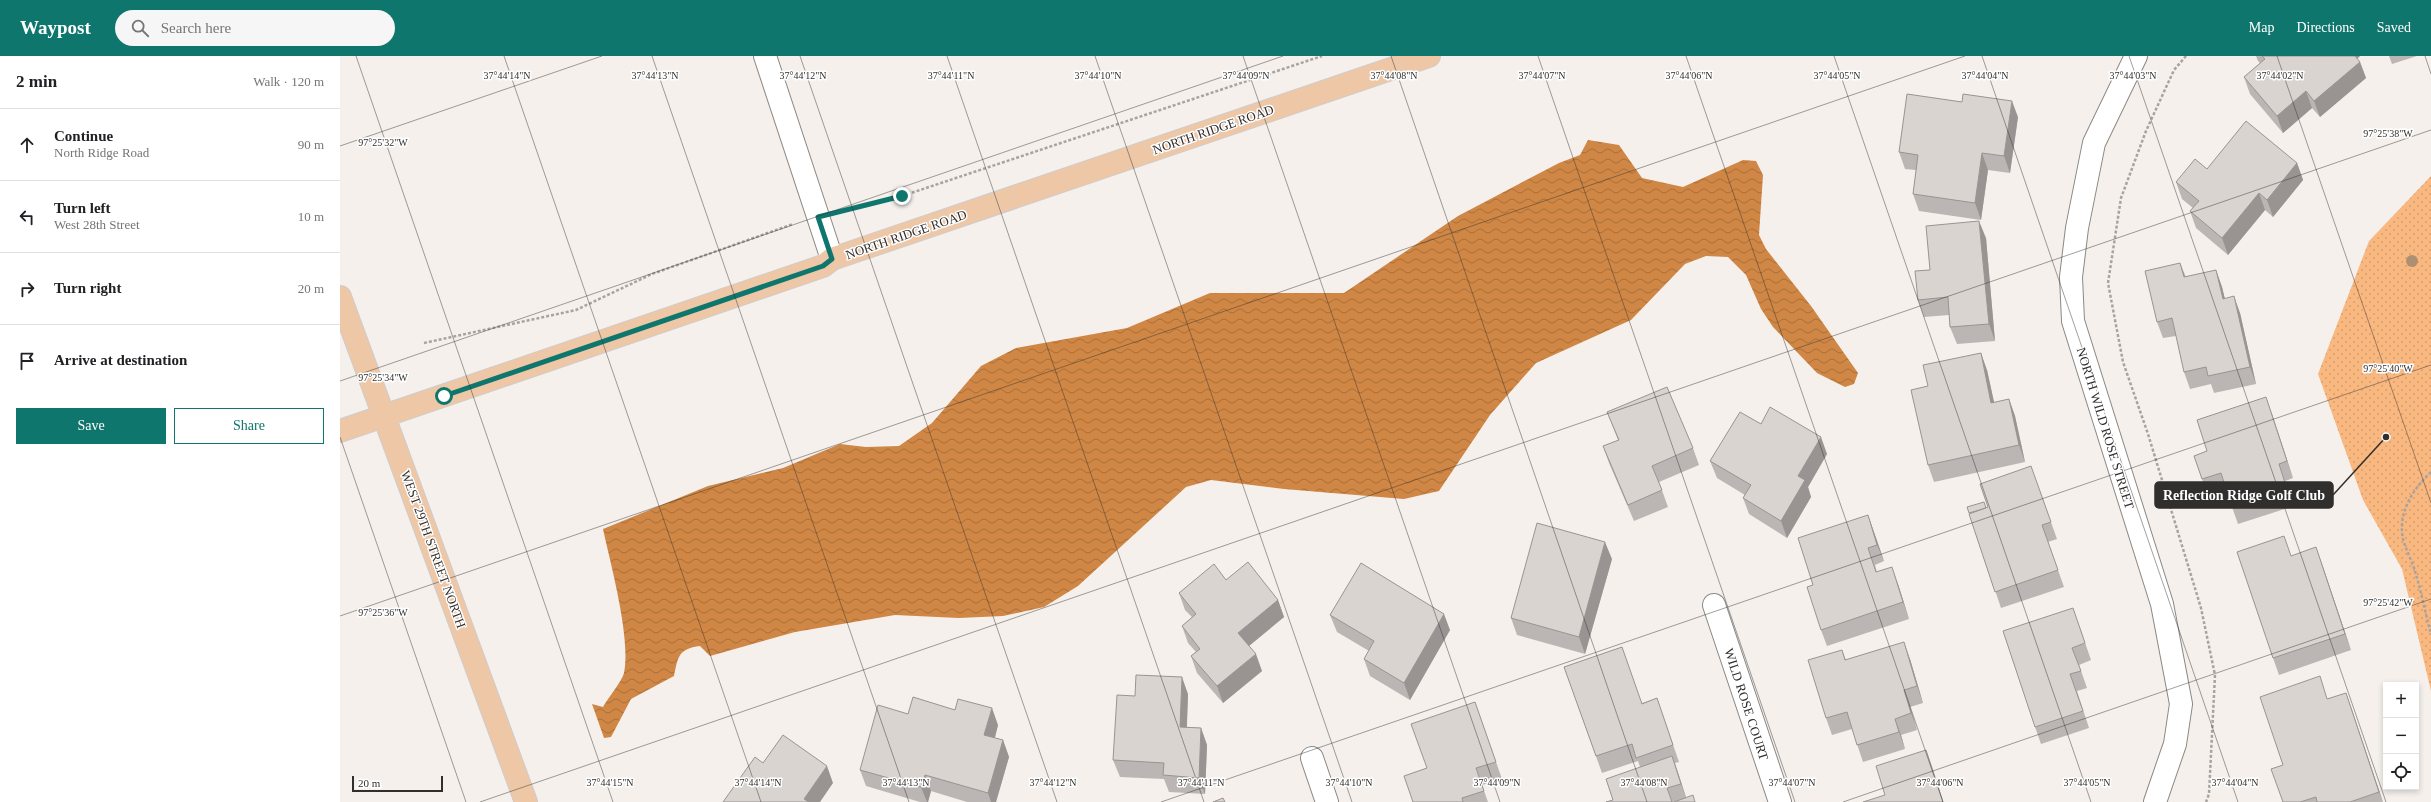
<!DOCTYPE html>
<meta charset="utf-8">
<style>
:root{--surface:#fff;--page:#f6f6f6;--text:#202124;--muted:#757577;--line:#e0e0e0;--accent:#0f766e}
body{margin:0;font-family:"Times New Roman",serif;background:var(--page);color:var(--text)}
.controls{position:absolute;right:12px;bottom:12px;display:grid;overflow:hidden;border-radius:0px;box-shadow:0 2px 6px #0003}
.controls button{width:36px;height:36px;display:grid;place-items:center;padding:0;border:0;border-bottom:1px solid var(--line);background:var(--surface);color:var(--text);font:20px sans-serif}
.scale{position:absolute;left:12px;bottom:10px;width:91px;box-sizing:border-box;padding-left:4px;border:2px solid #312f2d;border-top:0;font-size:11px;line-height:14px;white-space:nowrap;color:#312f2d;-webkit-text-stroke:3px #fff;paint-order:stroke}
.stop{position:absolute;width:12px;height:12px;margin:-9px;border:3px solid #0f766e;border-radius:50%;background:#fff}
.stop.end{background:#0f766e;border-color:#fff;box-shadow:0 1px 4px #0008}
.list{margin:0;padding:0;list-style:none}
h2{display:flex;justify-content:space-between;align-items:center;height:52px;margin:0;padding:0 16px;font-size:17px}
h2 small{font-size:13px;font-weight:400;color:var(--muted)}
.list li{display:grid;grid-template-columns:26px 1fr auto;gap:12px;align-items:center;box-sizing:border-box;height:72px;padding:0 16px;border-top:1px solid var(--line)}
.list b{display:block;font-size:15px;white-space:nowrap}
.list p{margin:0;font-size:13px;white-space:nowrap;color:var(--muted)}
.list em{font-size:13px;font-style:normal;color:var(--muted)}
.actions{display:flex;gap:8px;padding:12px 16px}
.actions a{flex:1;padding:9px 0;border:1px solid var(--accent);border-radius:0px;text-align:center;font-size:14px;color:var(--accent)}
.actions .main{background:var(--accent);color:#fff}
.icon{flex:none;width:22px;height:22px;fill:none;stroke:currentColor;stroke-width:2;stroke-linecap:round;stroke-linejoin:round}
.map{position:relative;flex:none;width:2091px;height:746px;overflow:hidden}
header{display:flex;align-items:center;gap:24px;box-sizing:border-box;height:56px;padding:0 20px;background:var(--accent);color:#fff}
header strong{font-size:19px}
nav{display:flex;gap:22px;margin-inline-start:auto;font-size:14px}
.search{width:280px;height:36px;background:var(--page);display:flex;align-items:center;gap:10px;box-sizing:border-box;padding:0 14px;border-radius:22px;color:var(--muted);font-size:15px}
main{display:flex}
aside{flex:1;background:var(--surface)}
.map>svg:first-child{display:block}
.grass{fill:url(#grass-dots)}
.water{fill:url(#water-waves)}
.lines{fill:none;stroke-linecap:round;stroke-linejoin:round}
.minor-casing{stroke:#8c8884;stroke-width:24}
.major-casing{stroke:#cecdcd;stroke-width:24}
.path{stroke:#a7a4a0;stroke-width:2.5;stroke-dasharray:3 2;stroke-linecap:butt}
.minor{stroke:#fff;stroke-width:22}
.major{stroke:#eec7a6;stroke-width:22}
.tree{fill:#ad9072}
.wall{fill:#bbb6b3}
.shaded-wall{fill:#999492}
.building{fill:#dad4d0;stroke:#999492}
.route{stroke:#0f766e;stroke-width:5}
.ticks{fill:none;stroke:#312f2d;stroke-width:1;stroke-opacity:0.45}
.labels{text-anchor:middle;stroke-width:3;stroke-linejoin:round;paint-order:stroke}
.street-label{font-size:13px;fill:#312f2d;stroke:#fff}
.ticks-label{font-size:10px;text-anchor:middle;fill:#312f2d;stroke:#fff;stroke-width:3;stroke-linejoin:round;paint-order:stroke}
.leader{fill:none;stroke:#312f2d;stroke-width:1.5}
.callout-dot{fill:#312f2d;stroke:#fff;stroke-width:1.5}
.callout{fill:#312f2d;stroke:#312f2d;stroke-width:1.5}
.callout-label{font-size:14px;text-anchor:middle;font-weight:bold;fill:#fff}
</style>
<header>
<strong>Waypost</strong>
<div class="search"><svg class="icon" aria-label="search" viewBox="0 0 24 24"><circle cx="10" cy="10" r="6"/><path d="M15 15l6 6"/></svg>Search here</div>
<nav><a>Map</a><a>Directions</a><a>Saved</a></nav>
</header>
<main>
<aside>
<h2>2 min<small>Walk · 120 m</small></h2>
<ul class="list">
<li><svg class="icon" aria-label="ahead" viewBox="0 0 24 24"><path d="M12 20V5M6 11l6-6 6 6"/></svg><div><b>Continue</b><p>North Ridge Road</p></div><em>90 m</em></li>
<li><svg class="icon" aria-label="left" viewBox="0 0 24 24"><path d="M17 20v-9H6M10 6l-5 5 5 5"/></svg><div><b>Turn left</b><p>West 28th Street</p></div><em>10 m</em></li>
<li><svg class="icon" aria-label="right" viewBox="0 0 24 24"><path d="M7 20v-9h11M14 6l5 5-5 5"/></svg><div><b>Turn right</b></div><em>20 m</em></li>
<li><svg class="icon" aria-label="arrive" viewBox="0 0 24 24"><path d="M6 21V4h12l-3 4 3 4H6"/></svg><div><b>Arrive at destination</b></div></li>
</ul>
<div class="actions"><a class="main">Save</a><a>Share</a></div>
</aside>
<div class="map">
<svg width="2091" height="746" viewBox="0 0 2091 746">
<defs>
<pattern id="grass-dots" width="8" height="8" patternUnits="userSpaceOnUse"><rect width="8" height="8" fill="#fab881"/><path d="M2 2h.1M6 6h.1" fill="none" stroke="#d79e70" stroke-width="1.8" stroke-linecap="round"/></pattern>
<pattern id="water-waves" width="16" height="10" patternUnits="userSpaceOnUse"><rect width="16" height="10" fill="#d08745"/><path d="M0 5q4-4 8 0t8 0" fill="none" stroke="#a96f3a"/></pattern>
</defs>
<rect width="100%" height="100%" fill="#f5f0ec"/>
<!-- grass -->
<path class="grass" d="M2091,120V635L2062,513L2023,444L1978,318L2029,185Z"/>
<!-- water -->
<path class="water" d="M1248,84L1279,89L1302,122L1343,131L1403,104L1416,105L1423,119L1419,179L1426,193L1471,250L1518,317L1514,328L1505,331L1477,317L1433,271L1421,253L1406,219L1388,201L1366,200L1345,208L1291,264L1196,307L1150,359L1099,435L1064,443L944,433L871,424L846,431L738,530L704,551L663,560L619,562L555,559L455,576L370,600L360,590C338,593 338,601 334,620L291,643L271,681L264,682L252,648L263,651C268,642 282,625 284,617C291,582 271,510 263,473L368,430L443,412L500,388L526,391L559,390L592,367L641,310L676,292L787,272L870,237H1004L1118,160L1219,107L1240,99Z"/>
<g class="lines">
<!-- minor casing -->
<g class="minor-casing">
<path id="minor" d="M425,0L492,203
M1796,0L1754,87L1737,172L1731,221L1733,265L1822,548L1841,648L1835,688L1815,746
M1374,549L1440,746
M972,702L987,746"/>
</g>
<!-- major casing -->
<g class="major-casing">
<path id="major" d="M0,241L186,746
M0,375L483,210L492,203L1089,0"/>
</g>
<!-- path -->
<path class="path" d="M1846,0L1834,14L1806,75L1781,142L1768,227L1783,306L1808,378L1861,552L1875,619L1869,738L1866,746
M504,154L562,140L982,0
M84,287L236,254L312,218L453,168
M2091,416C2072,434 2056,459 2064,487C2067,495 2071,504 2074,512C2081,534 2085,556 2091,578"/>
<!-- minor -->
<use href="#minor" class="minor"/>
<!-- major -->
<use href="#major" class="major"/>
</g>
<!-- trees -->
<circle class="tree" cx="2072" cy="205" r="6"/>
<!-- wall -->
<path class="wall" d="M1916,0H2020L2017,3L2020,6L2026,22L1980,61L1972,52L1943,77L1910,38L1904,21L1920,7L1918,5Z
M2049,0H2077L2052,8Z
M1678,61L1670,117L1648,114L1641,164L1579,155L1573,138L1576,114L1565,113L1559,96Z
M1957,107L1963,124L1933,161L1925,154L1888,199L1856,172L1850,155L1853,152L1842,143L1836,126L1867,113Z
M1646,182L1655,285L1617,288L1610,271L1609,259L1584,261L1578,244L1590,214Z
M1840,207L1846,221L1876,214L1882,231L1885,243L1900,257L1916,328L1874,337L1871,328L1850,333L1844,316L1836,280L1823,282L1817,266Z
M1647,314L1654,347L1669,343L1675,360L1685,406L1594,426L1588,409V330Z
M1267,356L1353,392L1359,409L1319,426L1328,451L1294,465L1269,407L1263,390L1278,384Z
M1932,358L1953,422L1945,425L1954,450L1898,468L1886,434L1868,440L1854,400L1867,395Z
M1421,368L1487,398L1468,431L1471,441L1447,482L1409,458L1403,442L1405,439L1377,422L1370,405Z
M1697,427L1717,483L1708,486L1724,531L1661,552L1629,457L1646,452Z
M1528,459L1544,505L1535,509L1537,516L1558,528L1569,563L1487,590L1481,574L1473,529Z
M1951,500L1982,508L2011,594L1939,619L1933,602Z
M1272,503L1245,598L1177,579L1171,562Z
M886,524L938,544L944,561L909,590L922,615L883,647L857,617L851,600L856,596L848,587L842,570L852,561L845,554L839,537Z
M990,559L1110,574L1070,644L1030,620L1024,603L1029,595L997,576Z
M1739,569L1751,604L1739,609L1747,632L1737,635L1749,672L1701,688L1695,671Z
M1502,594L1506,604L1570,603L1583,647L1570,651L1577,674L1561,679L1565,693L1523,706L1512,673L1492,679L1486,662Z
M1224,611L1302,647L1317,642L1339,706L1335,707L1346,741L1355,746H1266L1273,744L1300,711L1298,705L1262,717Z
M2006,637L2043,746H1943V709L1988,643Z
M848,638L847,671L861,672L867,689L865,738L829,736L824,723L780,721L773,704L795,640Z
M1135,646L1162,723L1142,729L1148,746H1073L1087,712Z
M658,669L655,682L663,684L669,701L656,746H627L591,735L588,746H580L526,730L520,714Z"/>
<!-- shaded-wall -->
<path class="shaded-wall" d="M2010,0H2020L2012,7Z
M2020,6L2026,22L1980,61L1974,45Z
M1966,35L1972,52L1943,77L1937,60Z
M1672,45L1678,61L1670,117L1664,100Z
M1642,97L1648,114L1641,164L1635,147Z
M1957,107L1963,124L1933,161L1927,144Z
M1919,137L1925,154L1888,199L1882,182Z
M1639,165L1646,182L1655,285L1649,268Z
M1840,207L1846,224L1844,221Z
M1876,214L1882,231L1889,260L1883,243Z
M1894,240L1900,257L1916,328L1910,311Z
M1641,297L1647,314L1658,364L1651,347Z
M1926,341L1932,358L1953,422L1947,405Z
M1669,343L1675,360L1685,406L1679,389Z
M1481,381L1487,398L1468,431L1471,441L1447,482L1441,465L1458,420Z
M1528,459L1534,476L1544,505L1537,489Z
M1265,486L1272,503L1245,598L1239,581Z
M1976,491L1982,508L2011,594L2005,578Z
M1552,511L1558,528L1569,563L1563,546Z
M938,544L944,561L904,594L898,577Z
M1104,558L1110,574L1070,644L1064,627Z
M1564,586L1570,603L1583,647L1577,630Z
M916,598L922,615L883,647L877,630Z
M842,621L848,638L846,688L840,671Z
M1564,634L1570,651L1577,674L1571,657Z
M2006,637L2012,654L2043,746L2039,736Z
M652,652L658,669L651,696L644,679Z
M1555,663L1561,679L1565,693L1559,676Z
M861,672L867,689L865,738L859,722Z
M663,684L669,701L656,746H651L648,737Z
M1586,694L1592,711L1603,746Z
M1332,700L1338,717L1347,745L1341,728Z
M487,710L493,727L480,746H466L464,743Z
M585,719L591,735L588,746H587L581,731Z"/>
<!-- building -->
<path class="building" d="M1922,0H2015L2020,6L1974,45L1966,35L1937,60L1904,21L1925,3Z
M1567,38L1622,46L1623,38L1672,45L1664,100L1642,97L1635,147L1573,138L1578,99L1559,96Z
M1906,65L1957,107L1927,144L1919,137L1882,182L1850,155L1859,145L1836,126L1855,103L1867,113Z
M1639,165L1649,268L1610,271L1608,241L1578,244L1575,215L1590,214L1586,170Z
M1840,207L1844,221L1876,214L1883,243L1894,240L1910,311L1868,320L1866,311L1844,316L1832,262L1817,266L1805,215Z
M1641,297L1651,347L1669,343L1679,389L1588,409L1571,334L1588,330L1583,309Z
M1327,331L1353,392L1312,410L1322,434L1288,449L1263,390L1279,384L1267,356Z
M1926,341L1947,405L1939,408L1947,433L1892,451L1881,417L1862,423L1854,400L1867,395L1857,364Z
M1430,351L1481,381L1458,420L1465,424L1441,465L1403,442L1411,429L1370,405L1400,356L1421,368Z
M1691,410L1711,466L1702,469L1718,514L1655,536L1629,458L1648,451L1640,428Z
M1644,446L1646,452L1629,457L1627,451Z
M1528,459L1537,489L1528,492L1536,516L1552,511L1563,546L1481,574L1467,531L1473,529L1458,482Z
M1197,467L1265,486L1239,581L1171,562Z
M1944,480L1951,500L1976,491L2005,578L1933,602L1897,496Z
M908,506L938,544L898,577L916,598L877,630L851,600L860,593L842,570L856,558L839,537L874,508L886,524Z
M1021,507L1104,558L1064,627L1024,603L1034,585L990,559Z
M1733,552L1745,587L1732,592L1741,615L1730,618L1743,655L1695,671L1663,575Z
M1564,586L1577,630L1564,634L1571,657L1555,663L1559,676L1517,689L1507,656L1486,662L1468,604L1502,594L1505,604Z
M1282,591L1302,648L1317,642L1333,689L1296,702L1292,688L1256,700L1224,611Z
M796,619L842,621L840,671L861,672L859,722L823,719L824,707L773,704L777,639L795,640Z
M1980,620L1987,643L2006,637L2039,736L2010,746H1977L1976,741L1960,746H1943L1931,713L1943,709L1920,641Z
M573,641L615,654L618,643L652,652L644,679L663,684L648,737L585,719L581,731L520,714L538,649L568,658Z
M1135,646L1156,706L1136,712L1144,735L1122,742L1123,746H1073L1064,720L1087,712L1071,668Z
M443,679L487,710L464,743L469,746H383L415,701L423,707Z
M1586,694L1603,746H1523L1545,739L1536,710Z
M1332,700L1341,728L1327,732L1332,746H1266L1273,744L1266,723Z
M1353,739L1355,746H1334Z
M883,742L885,746H873Z"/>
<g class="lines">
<!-- route -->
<path class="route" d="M104,340L483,210L492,203L478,161L562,140"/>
</g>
<!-- ticks -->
<path class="ticks" d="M16,0L273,746M164,0L421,746M312,0L569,746M460,0L717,746M607,0L864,746M755,0L1012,746M903,0L1160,746M1051,0L1307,746M1198,0L1455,746M1346,0L1603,746M1494,0L1751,746M1642,0L1898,746M1789,0L2046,746M1937,0L2091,447M2085,0L2091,18M0,90L262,0M0,325L943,0M0,381L126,746M0,560L1625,0M140,746L2091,74M821,746L2091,309M1503,746L2091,543"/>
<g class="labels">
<!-- street labels -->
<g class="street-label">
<text transform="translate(873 73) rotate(-19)" y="5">NORTH RIDGE ROAD</text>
<text transform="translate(566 178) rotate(-19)" y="5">NORTH RIDGE ROAD</text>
<text transform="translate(1766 372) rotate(73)" y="5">NORTH WILD ROSE STREET</text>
<text transform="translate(94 493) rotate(70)" y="5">WEST 29TH STREET NORTH</text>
<text transform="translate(1407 648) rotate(72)" y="5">WILD ROSE COURT</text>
</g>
</g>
<g class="ticks-label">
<text x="1645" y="23">37°44'04"N</text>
<text x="167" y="23">37°44'14"N</text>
<text x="315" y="23">37°44'13"N</text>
<text x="463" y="23">37°44'12"N</text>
<text x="611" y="23">37°44'11"N</text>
<text x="758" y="23">37°44'10"N</text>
<text x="906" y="23">37°44'09"N</text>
<text x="1054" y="23">37°44'08"N</text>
<text x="1202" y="23">37°44'07"N</text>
<text x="1349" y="23">37°44'06"N</text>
<text x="1497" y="23">37°44'05"N</text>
<text x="1793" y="23">37°44'03"N</text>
<text x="1940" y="23">37°44'02"N</text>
<text x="2048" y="81">97°25'38"W</text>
<text x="43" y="90">97°25'32"W</text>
<text x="2048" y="316">97°25'40"W</text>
<text x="43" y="325">97°25'34"W</text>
<text x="2048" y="550">97°25'42"W</text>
<text x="43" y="560">97°25'36"W</text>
<text x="270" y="730">37°44'15"N</text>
<text x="418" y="730">37°44'14"N</text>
<text x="566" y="730">37°44'13"N</text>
<text x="713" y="730">37°44'12"N</text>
<text x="861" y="730">37°44'11"N</text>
<text x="1009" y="730">37°44'10"N</text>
<text x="1157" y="730">37°44'09"N</text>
<text x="1304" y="730">37°44'08"N</text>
<text x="1452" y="730">37°44'07"N</text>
<text x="1600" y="730">37°44'06"N</text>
<text x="1747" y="730">37°44'05"N</text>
<text x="1895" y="730">37°44'04"N</text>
</g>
<!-- callouts -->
<path class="leader" d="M2046 381L1993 439"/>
<circle class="callout-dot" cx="2046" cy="381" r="4"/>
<rect class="callout" x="1815" y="426" width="178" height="26" rx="4"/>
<g class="callout-label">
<text x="1904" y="444">Reflection Ridge Golf Club</text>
</g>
</svg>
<div class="controls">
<button>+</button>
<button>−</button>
<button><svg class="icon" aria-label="locate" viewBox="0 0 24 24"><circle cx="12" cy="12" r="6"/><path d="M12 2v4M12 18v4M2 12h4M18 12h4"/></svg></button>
</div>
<div class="scale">20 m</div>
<div class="stop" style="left:104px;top:340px"></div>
<div class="stop end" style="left:562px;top:140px"></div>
</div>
</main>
